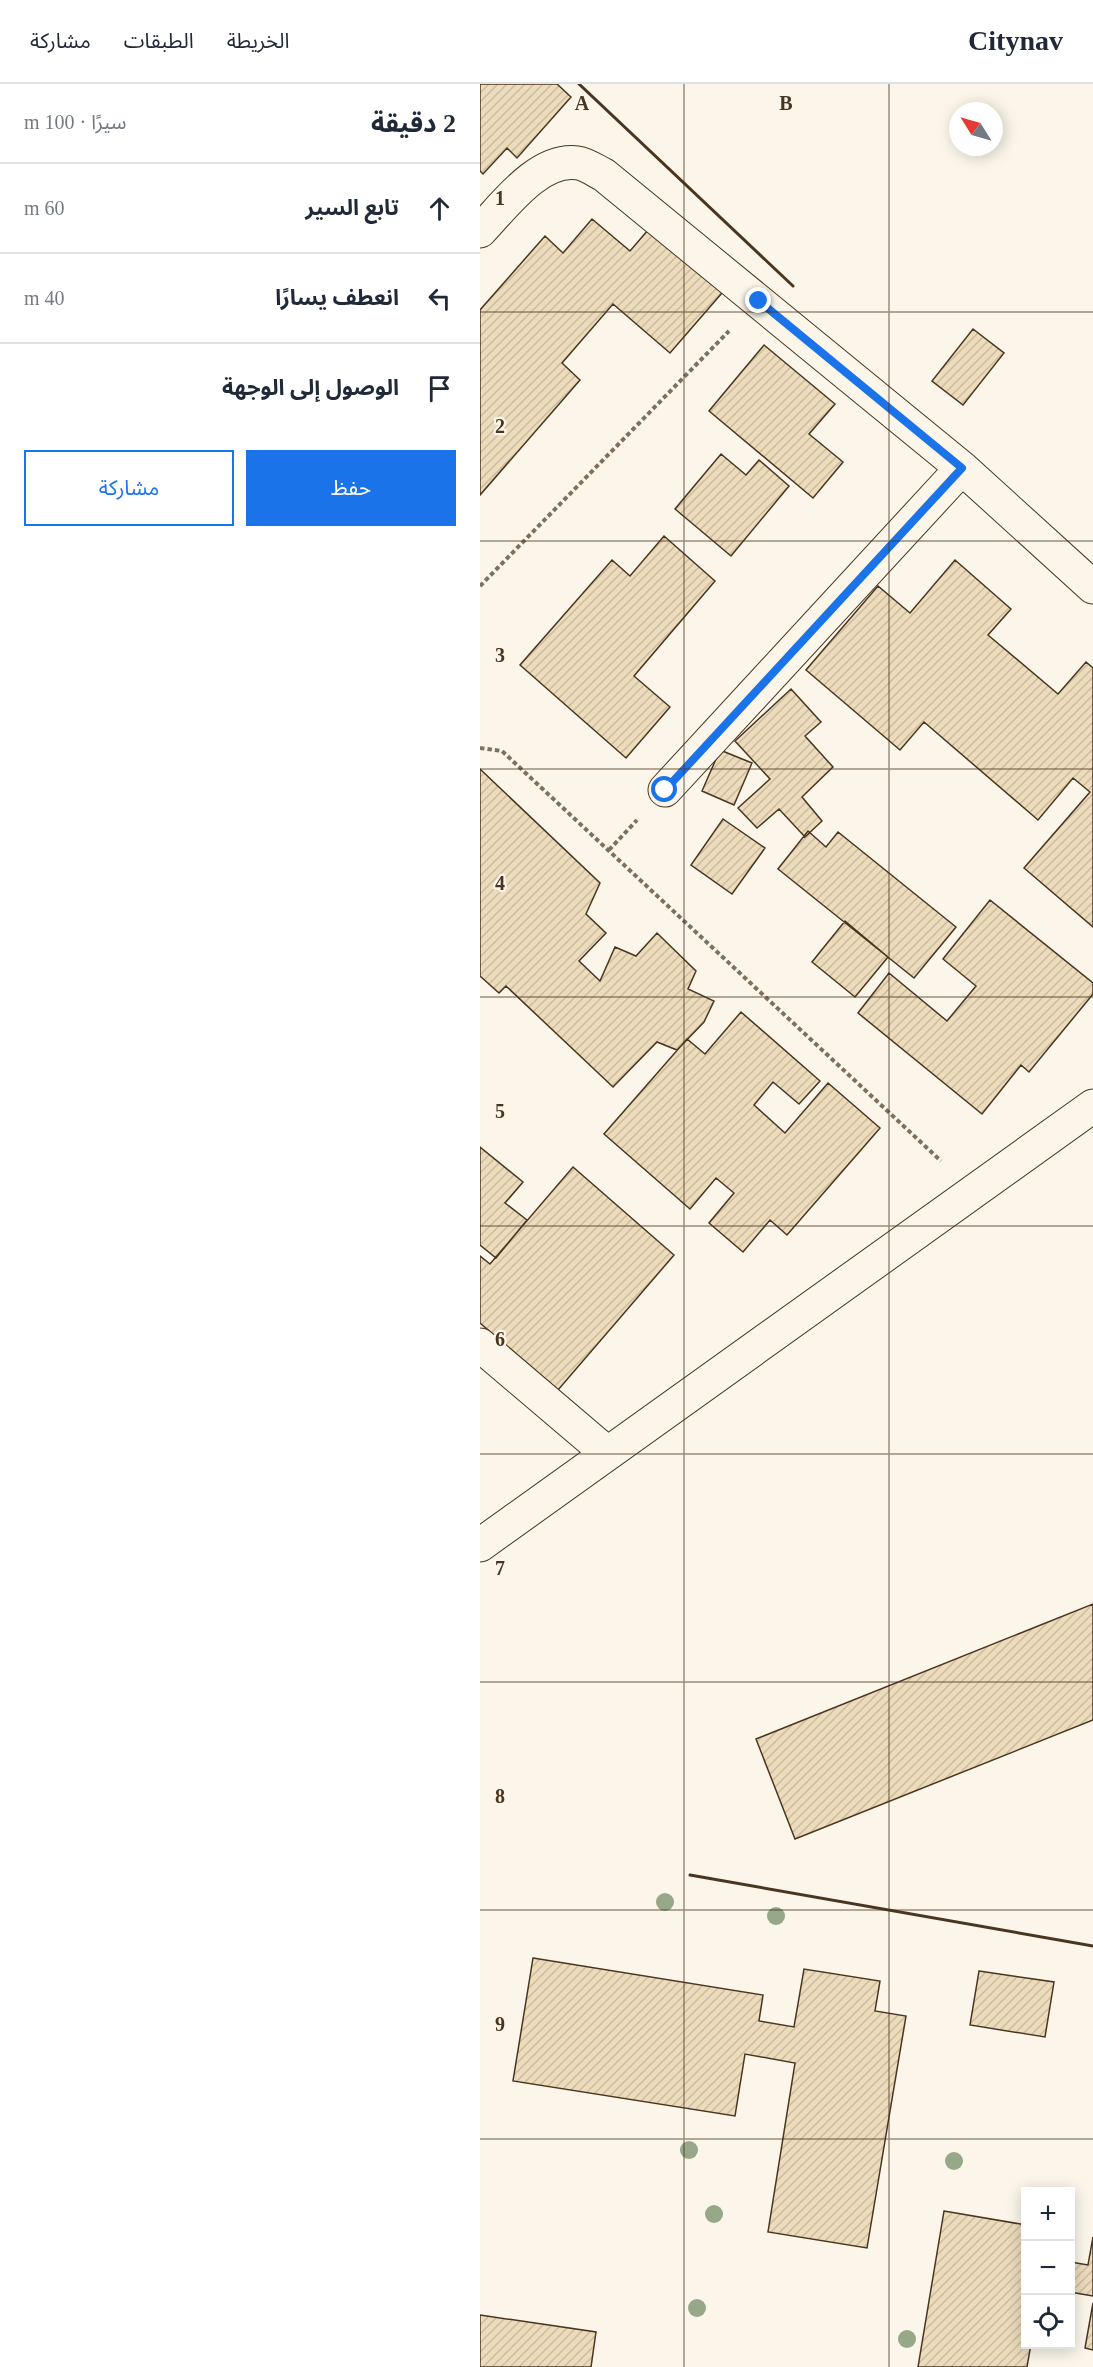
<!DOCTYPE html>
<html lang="ar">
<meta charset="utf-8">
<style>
:root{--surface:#fff;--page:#f2f2f3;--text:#1f2937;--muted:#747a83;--line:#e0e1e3;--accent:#1a73e8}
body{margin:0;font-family:"Times New Roman","Noto Sans Arabic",serif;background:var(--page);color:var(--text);direction:rtl}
.controls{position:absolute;right:18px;bottom:18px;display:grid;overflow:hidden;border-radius:0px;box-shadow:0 3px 15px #0003}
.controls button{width:54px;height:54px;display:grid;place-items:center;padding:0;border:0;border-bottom:2px solid var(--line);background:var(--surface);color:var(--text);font:30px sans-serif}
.compass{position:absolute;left:469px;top:18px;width:54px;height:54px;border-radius:50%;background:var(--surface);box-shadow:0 3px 15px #0003;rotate:307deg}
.stop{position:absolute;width:18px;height:18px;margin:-14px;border:4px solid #1a73e8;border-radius:50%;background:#fff}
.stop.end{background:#1a73e8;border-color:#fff;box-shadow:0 2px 6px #0008}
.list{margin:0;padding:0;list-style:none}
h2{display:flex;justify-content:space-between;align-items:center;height:78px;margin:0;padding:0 24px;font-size:26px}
h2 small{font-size:20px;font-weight:400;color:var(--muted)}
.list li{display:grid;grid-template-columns:39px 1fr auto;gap:18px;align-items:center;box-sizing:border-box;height:90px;padding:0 24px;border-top:2px solid var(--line)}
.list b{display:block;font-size:22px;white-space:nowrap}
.list em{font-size:20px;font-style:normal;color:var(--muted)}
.actions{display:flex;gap:12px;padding:18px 24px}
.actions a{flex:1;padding:14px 0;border:2px solid var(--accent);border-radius:0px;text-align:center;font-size:21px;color:var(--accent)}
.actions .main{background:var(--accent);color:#fff}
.icon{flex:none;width:33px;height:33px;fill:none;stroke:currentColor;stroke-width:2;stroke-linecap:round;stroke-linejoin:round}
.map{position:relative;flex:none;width:613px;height:2283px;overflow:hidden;direction:ltr}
header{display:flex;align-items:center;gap:36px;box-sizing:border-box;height:84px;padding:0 30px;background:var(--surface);border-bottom:2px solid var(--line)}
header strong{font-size:28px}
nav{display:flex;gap:33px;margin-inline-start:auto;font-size:21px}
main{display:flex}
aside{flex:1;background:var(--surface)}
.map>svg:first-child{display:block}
.building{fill:url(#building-hatch);stroke:#4a3520;stroke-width:1.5}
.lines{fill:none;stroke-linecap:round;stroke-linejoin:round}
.street-casing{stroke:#4a3520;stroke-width:35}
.path{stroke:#7f6f5c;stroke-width:4;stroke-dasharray:4.5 3;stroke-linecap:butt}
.street{stroke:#fbf6e9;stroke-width:33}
.wall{stroke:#4a3520;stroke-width:3}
.tree{fill:#96a887}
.route{stroke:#1a73e8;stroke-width:8}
.grid{fill:none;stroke:#4a3520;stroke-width:1.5;stroke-opacity:0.55}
.grid-label{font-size:20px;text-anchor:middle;font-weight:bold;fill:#4a3520;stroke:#fbf6e9;stroke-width:4.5;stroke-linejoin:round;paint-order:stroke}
</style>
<header>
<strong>Citynav</strong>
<nav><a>الخريطة</a><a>الطبقات</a><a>مشاركة</a></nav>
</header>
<main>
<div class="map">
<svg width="613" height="2283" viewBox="0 0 613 2283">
<defs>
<pattern id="building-hatch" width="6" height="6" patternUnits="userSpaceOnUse" patternTransform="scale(1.5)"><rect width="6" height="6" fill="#ecdcbc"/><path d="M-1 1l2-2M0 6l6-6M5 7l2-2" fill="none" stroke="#ccbda1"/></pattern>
</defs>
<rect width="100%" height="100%" fill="#fbf6e9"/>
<!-- building -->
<path class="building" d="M0,0H77L91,13L37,74L27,64L3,90L0,87Z
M112,135L150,167L174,139L248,202L190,269L133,220L82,279L100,296L0,411V226L65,152L83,169Z
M493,245L524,269L483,321L452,297Z
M284,261L355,320L329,350L363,378L333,414L229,327Z
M241,370L266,391L279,376L309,402L251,472L195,425Z
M184,452L235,497L154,592L190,623L146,674L40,581L132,476L150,492Z
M475,476L531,525L508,551L578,610L606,578L613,584V843L544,784L610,708L593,694L558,736L444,638L420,666L326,586L398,502L430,529Z
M311,605L341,638L325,652L353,683L322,713L342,737L325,753L299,725L277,744L258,724L290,695L255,657Z
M240,666L272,679L254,721L222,707Z
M0,685L120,799L106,830L126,849L99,877L120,897L135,863L156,872L177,849L216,887L208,905L234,917L224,938L197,966L177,958L133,1003L26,902L19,909L0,892Z
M243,735L285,764L252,810L211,781Z
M328,747L346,763L358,748L476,843L434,894L298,785Z
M510,816L613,899V910L549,988L541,981L502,1030L378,929L409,889L467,937L496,902L463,875Z
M365,837L408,873L375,913L332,878Z
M261,928L340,997L319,1020L293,998L274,1021L305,1049L348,999L400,1044L307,1151L290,1136L263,1168L229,1139L254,1109L236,1094L210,1125L124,1050L207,955L225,970Z
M0,1063L43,1098L25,1119L47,1136L16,1174L0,1161Z
M93,1083L194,1171L78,1306L0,1239V1172L10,1180Z
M613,1520V1636L315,1755L276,1655Z
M53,1874L283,1911L279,1937L314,1943L324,1885L400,1897L395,1927L426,1932L387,2164L288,2148L315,1979L265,1970L255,2032L33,1997Z
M499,1887L574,1898L565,1953L490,1941Z
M464,2127L546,2141V2260H551L547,2283H438Z
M613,2153V2212L590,2208V2178L608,2181Z
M613,2219V2266L605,2264Z
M0,2231L116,2248L111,2283H0Z"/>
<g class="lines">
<!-- street casing -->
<g class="street-casing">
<path id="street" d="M0,147C24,122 59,73 98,79C106,80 116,87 124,91L482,384L613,503
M185,706L482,384
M0,1261L127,1369
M0,1461L613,1022"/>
</g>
<!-- path -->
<path class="path" d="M0,502L249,247
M0,664L22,667L461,1077
M129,766L157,736"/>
<!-- street -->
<use href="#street" class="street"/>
<!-- wall -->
<path class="wall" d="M99,0L313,202
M210,1791L613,1862"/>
</g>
<!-- trees -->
<g class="tree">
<circle cx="185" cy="1818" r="9"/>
<circle cx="296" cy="1832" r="9"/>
<circle cx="209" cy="2066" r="9"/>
<circle cx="474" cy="2077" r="9"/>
<circle cx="234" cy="2130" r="9"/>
<circle cx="217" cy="2224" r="9"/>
<circle cx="427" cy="2255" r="9"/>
</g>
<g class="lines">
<!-- route -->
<path class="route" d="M185,706L482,384L279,217"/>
</g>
<!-- grid -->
<path class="grid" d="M204,0V2283M409,0V2283M0,228H613M0,457H613M0,685H613M0,913H613M0,1142H613M0,1370H613M0,1598H613M0,1826H613M0,2055H613"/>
<g class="grid-label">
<text x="102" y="26">A</text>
<text x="306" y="26">B</text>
<text x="20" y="121">1</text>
<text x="20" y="349">2</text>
<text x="20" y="578">3</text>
<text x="20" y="806">4</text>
<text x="20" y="1034">5</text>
<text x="20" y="1262">6</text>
<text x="20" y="1491">7</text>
<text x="20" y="1719">8</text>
<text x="20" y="1947">9</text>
</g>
</svg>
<div class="controls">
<button>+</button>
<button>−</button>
<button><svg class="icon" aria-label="locate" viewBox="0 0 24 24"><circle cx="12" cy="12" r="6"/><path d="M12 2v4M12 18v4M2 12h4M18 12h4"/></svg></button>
</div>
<svg class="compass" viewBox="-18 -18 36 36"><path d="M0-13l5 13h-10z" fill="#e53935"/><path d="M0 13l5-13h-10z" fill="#747a83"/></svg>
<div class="stop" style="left:185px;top:706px"></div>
<div class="stop end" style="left:279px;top:217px"></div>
</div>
<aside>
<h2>2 دقيقة<small>سيرًا · 100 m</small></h2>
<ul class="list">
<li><svg class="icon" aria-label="ahead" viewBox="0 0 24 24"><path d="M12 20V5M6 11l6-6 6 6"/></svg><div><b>تابع السير</b></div><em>60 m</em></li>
<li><svg class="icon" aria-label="left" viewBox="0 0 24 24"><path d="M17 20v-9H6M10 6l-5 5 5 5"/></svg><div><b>انعطف يسارًا</b></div><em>40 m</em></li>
<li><svg class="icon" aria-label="arrive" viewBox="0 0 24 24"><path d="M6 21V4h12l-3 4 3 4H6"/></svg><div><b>الوصول إلى الوجهة</b></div></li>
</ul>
<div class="actions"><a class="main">حفظ</a><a>مشاركة</a></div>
</aside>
</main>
